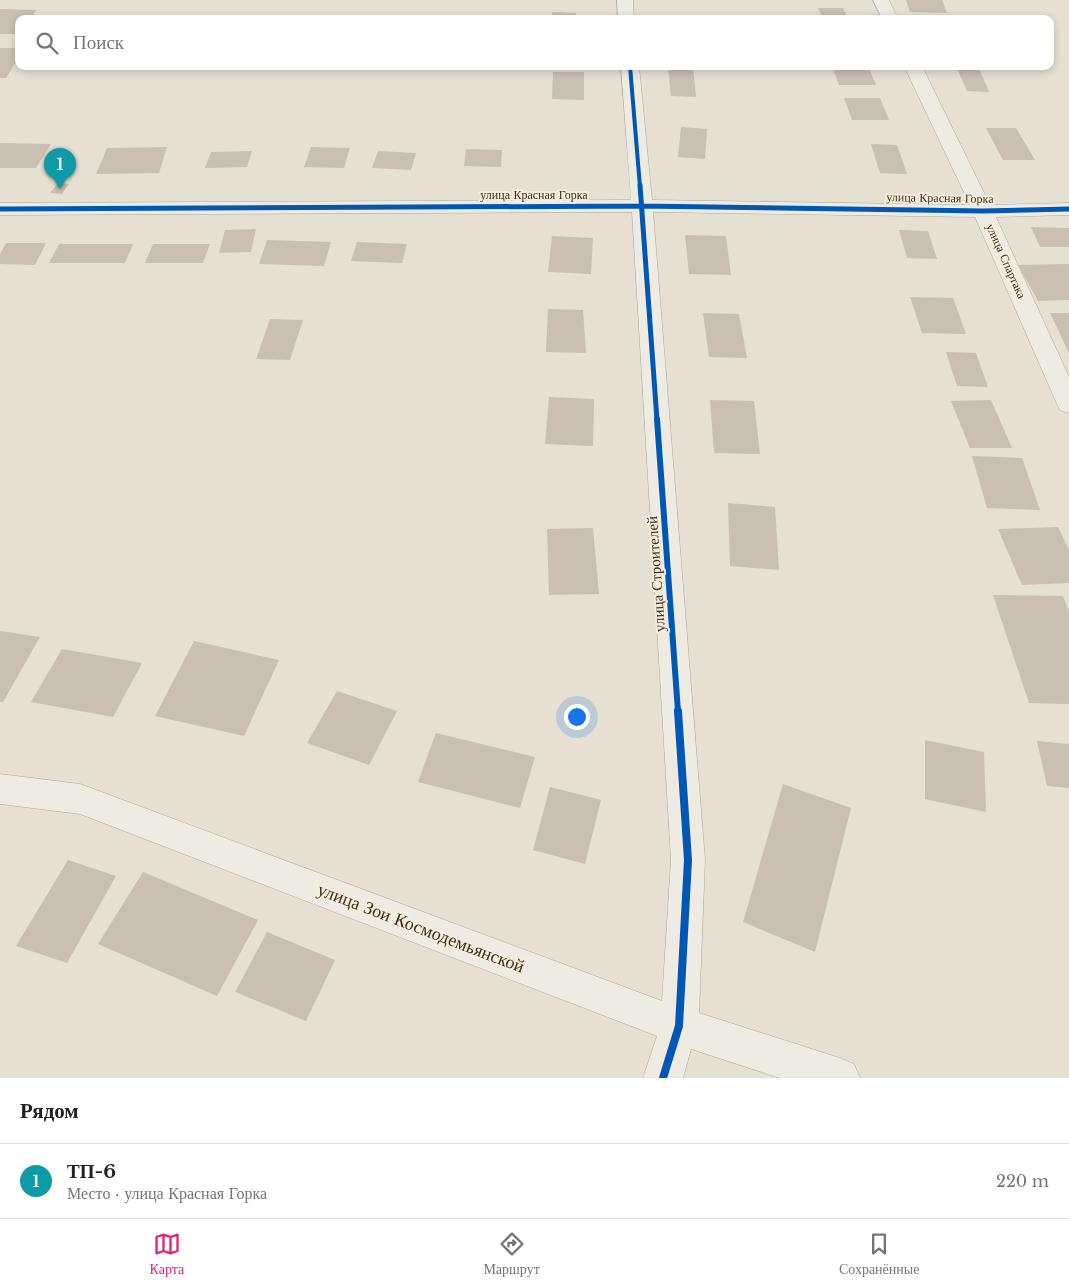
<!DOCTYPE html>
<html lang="ru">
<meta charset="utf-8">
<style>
:root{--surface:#fff;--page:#f2f2f2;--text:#202124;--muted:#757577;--line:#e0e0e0;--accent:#db2777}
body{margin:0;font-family:"Libre Baskerville",serif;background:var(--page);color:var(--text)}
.you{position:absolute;left:576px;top:716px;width:18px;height:18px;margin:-12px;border:4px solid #fff;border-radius:50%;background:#1a73e8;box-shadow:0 0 0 8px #1a73e833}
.badge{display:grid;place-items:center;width:32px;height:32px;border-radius:50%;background:var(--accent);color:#fff;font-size:16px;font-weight:700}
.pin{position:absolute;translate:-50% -41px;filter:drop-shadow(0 1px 2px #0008)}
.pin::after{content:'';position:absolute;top:26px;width:18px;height:15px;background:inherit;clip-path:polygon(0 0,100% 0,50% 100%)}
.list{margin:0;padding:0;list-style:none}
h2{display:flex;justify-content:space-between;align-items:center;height:65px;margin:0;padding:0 20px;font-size:21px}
h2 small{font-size:16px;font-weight:400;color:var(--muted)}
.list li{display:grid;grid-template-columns:32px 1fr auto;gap:15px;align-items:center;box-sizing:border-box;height:75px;padding:0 20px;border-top:1px solid var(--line)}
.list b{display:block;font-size:19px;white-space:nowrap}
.list p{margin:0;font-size:16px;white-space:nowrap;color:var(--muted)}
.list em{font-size:16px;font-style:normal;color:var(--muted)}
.icon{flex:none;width:28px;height:28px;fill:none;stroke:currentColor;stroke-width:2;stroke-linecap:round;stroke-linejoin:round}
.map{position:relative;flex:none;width:1069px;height:1078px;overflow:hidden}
.search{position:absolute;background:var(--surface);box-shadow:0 2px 8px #0003;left:15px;right:15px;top:15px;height:55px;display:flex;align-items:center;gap:12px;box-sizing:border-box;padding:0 18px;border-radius:10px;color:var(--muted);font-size:19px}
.sheet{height:140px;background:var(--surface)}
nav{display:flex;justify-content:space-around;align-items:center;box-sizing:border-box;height:70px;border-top:1px solid var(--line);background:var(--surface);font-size:14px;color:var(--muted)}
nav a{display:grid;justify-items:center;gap:2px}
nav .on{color:var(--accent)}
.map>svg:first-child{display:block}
.building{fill:#c9bfb3}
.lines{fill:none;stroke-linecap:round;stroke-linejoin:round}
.minor-casing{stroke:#aba59a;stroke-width:1}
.minor{fill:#eeebe3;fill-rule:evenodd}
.cycleway-far3-casing{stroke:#f5edda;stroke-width:5.5}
.cycleway-far2-casing{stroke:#f5edda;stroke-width:8}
.cycleway-far1-casing{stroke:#f5edda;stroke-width:9}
.cycleway-casing{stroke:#f5edda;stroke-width:11}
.cycleway-far3{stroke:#0057b8;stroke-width:4}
.cycleway-far2{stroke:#0057b8;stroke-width:5}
.cycleway-far1{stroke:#0057b8;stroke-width:6}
.cycleway{stroke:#0057b8;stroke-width:8}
.labels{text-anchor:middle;stroke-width:4;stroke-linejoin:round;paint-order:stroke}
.far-street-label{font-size:12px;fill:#3b2e22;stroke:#f5edda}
.street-label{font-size:15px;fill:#3b2e22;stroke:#f5edda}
.near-street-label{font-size:18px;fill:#3b2e22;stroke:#f5edda}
</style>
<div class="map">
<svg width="1069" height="1078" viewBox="0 0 1069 1078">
<rect width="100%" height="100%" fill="#e5e0d2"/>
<!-- building -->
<path class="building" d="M906,0H942L947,13L910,12Z
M818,8H843L848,19H823Z
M0,9L37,10L30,19H19L18,34H0Z
M552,12L576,13V19H552Z
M662,16L686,17V19H662Z
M0,48H19V57L6,78H0Z
M832,66H868L876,85H839Z
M956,66H978L989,92L967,91Z
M668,67H693L696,97L671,96Z
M553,72H584V100L552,99Z
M844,98H880L889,120H852Z
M681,127L707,129L705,159L678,157Z
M986,128H1016L1035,160H1003Z
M0,143L51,144L36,168H0Z
M871,144L897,145L907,174L880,173Z
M167,147L159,173L96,174L107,148Z
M311,147L350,148L344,168L304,167Z
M466,149L502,150L501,167L464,166Z
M252,151L247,167L205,168L211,152Z
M378,151L416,153L411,170L372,168Z
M58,183L69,184L62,194L50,193Z
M1031,227L1069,228V247H1040Z
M256,229L251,252L219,253L225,230Z
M899,230L928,231L937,259L907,258Z
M685,235L726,236L731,275L689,274Z
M552,236L593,238L591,274L548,272Z
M267,240L331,242L324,266L259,264Z
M357,242L407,244L402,263L351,261Z
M6,243H46L35,265L0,264V254Z
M59,244H133L125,263H49Z
M153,244H210L203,263H145Z
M1069,264V300L1038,301L1018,265Z
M910,297L953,298L966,334L922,333Z
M548,309L583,310L586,353L546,352Z
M703,313L739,314L747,358L709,357Z
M1050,313H1069V353Z
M270,319L303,320L290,360L256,359Z
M946,352L976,353L988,387L957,386Z
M549,397L594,399L593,446L545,444Z
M710,400L754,401L760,454L714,453Z
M991,400L1012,448H970L951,401Z
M972,456L1022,458L1040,510L987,508Z
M728,503L775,507L779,570L730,566Z
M1058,527L1069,550V583L1022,585L998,529Z
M593,528L599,594L549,595L547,529Z
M993,595L1063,596L1069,612V704L1029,703Z
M0,631L40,637L3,702H0Z
M194,641L279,660L244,736L155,716Z
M62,649L142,663L113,717L31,702Z
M337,691L397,711L369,765L307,743Z
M436,733L535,757L520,808L418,782Z
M925,740L984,752L986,812L925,799Z
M1037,741L1069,744V788L1047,786Z
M783,784L851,808L815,952L743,922Z
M550,787L601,800L585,864L533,850Z
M68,860L116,876L67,963L16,946Z
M143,872L258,920L217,996L98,944Z
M267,932L335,960L306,1021L235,992Z"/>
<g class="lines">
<!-- minor casing -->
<g class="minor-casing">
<path id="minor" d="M617,0H633L634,19H618Z
M873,0H889L898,19H882Z
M621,66H639L652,200L970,205L904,66H922L990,205L1069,203V215L996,217L1069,377V413L1060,410L1057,404L975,217L653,212L705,860L699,1013L840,1058L854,1064L860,1078H780L691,1049L683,1078H643L657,1036L80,814L0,804V774L80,784L662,1001L671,860L632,212L0,215V203L631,200Z"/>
</g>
<!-- minor -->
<use href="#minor" class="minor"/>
<!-- cycleway-far3 casing -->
<g class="cycleway-far3-casing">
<path id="cycleway-far3" d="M630,66L640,187"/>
</g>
<!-- cycleway-far2 casing -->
<g class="cycleway-far2-casing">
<path id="cycleway-far2" d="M640,185L657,420
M0,209L642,206L983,211L1069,209"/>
</g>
<!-- cycleway-far1 casing -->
<g class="cycleway-far1-casing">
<path id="cycleway-far1" d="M657,419L678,712"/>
</g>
<!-- cycleway casing -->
<g class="cycleway-casing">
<path id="cycleway" d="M663,1078L679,1026L688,860L678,711"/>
</g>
<!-- cycleway-far3 -->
<use href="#cycleway-far3" class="cycleway-far3"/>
<!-- cycleway-far2 -->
<use href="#cycleway-far2" class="cycleway-far2"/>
<!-- cycleway-far1 -->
<use href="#cycleway-far1" class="cycleway-far1"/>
<!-- cycleway -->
<use href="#cycleway" class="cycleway"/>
</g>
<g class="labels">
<!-- far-street labels -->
<g class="far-street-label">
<text x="534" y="199">улица Красная Горка</text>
<text transform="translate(940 198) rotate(1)" y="4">улица Красная Горка</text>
<text transform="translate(1006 261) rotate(66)" y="4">улица Спартака</text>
</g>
<!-- street labels -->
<g class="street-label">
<text transform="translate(656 574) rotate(-94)" y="5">улица Строителей</text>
</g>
<!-- near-street labels -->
<g class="near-street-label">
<text transform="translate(421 928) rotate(21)" y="6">улица Зои Космодемьянской</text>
</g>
</g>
</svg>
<div class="you"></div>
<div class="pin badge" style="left:60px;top:189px;background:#0f9aa8">1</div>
<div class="search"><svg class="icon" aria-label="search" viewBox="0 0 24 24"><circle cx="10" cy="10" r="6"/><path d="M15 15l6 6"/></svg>Поиск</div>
</div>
<section class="sheet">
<h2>Рядом<small></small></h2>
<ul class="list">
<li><span class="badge" style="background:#0f9aa8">1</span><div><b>ТП-6</b><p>Место · улица Красная Горка</p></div><em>220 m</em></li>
</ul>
</section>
<nav>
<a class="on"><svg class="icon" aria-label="map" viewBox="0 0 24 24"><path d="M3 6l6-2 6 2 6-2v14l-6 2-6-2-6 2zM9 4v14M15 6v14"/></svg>Карта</a>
<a><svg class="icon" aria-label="directions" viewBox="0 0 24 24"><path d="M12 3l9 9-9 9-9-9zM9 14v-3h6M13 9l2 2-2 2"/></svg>Маршрут</a>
<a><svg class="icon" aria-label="saved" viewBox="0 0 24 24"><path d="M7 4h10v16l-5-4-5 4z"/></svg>Сохранённые</a>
</nav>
